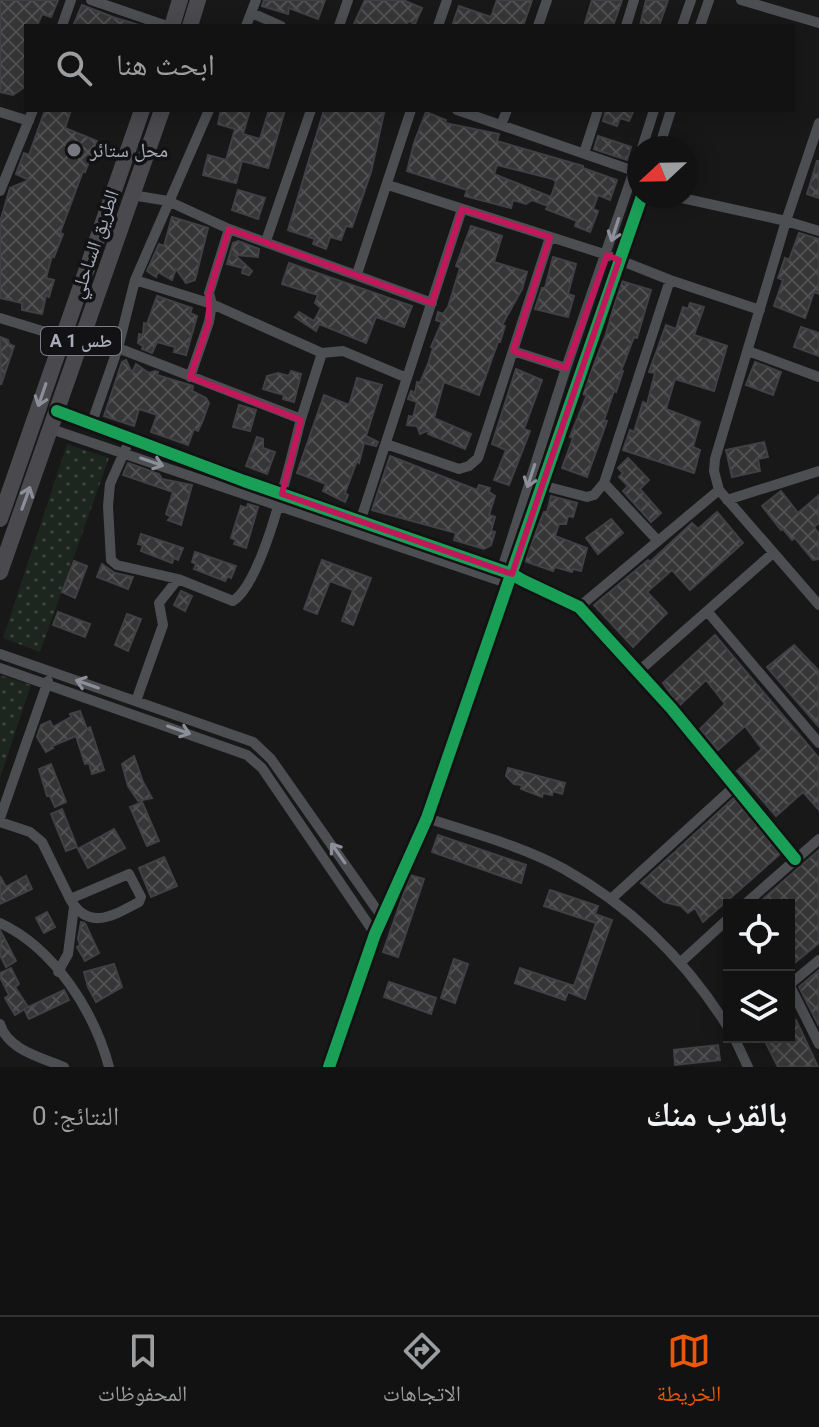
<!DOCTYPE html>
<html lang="ar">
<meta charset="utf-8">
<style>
:root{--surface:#121212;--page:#1b1b1b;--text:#f1f3f6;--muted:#9c9e9f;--line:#313232;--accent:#ea580c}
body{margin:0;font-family:Roboto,"Noto Naskh Arabic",sans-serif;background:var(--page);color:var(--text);direction:rtl}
.controls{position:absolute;right:24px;bottom:24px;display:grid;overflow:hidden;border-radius:0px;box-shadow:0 4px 20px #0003}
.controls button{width:72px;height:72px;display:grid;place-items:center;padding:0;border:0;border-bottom:2px solid var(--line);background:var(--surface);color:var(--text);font:40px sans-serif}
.compass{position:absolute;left:627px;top:136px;width:72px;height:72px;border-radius:50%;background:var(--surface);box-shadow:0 4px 20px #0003;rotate:248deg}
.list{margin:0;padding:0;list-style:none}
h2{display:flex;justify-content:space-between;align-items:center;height:104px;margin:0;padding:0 32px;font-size:34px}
h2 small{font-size:26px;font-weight:400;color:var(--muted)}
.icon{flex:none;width:44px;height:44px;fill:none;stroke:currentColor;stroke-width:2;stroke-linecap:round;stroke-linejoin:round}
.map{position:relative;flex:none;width:819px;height:1067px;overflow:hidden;direction:ltr}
.search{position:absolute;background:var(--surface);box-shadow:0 4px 20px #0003;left:24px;right:24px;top:24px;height:88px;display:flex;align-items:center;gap:20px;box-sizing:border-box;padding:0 28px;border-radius:0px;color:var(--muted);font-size:30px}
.sheet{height:248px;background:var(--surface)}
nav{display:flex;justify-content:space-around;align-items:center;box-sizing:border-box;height:112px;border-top:2px solid var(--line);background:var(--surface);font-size:22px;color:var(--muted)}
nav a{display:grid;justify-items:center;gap:4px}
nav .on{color:var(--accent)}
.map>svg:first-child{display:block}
.garden{fill:url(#garden-dots)}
.building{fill:url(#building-cross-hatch);stroke:#404144;stroke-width:2;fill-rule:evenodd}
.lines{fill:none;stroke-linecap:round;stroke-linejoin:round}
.minor{stroke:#4d4e52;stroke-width:10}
.trunk{stroke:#4a4a4e;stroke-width:16}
.cycleway-casing{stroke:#121214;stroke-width:17}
.cycleway{stroke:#1a9f57;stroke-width:12}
.oneway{stroke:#8d909a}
.oneway2{stroke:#8c8f99}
.marked{fill:none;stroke:#c2185b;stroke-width:6;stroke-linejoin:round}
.poi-dot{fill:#767881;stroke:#121214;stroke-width:3}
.labels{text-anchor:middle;stroke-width:7;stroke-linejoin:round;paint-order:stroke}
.shield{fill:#121214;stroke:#7b7e88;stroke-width:2}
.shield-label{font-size:18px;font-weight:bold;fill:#a8acb9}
.poi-label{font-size:20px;fill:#a8acb9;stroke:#121214;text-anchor:start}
.street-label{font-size:20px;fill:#a8acb9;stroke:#121214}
</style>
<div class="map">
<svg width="819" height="1067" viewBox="0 0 819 1067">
<defs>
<pattern id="garden-dots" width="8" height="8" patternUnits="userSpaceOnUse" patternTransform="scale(2)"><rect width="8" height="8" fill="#1d251f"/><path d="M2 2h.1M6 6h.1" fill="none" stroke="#3b423d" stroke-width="1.8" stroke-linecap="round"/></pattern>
<pattern id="building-cross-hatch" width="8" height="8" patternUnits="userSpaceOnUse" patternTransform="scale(2)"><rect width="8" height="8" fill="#363637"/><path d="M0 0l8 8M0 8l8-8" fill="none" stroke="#505052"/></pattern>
</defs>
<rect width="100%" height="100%" fill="#181818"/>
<!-- garden -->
<path class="garden" d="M67,444L109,458L40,652L3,638Z
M0,675L31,685L0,778Z"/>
<!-- building -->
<path class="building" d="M0,0H58L51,17L42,14L37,26H26V86L13,95L0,92Z
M264,0H325L318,19L289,8L288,14L262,6Z
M365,0H403L422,8L415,24L408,21L407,26H353Z
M497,0H532L523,26H452L459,6L491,17Z
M592,0H622L613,26H584Z
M646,0H668L659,26H640Z
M82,5L113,17L142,26H73Z
M45,110H71L65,128L97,141L85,172L83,171L60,233L63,234L54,257L52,256L46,278L54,280L49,297L46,295L42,314L22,310V303L0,298V222L10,188L29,180L16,174L24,153L29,155Z
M221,110H250L243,134L260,139L269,110H285L268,168L242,161L236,183L203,175L208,155L226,160L235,129L218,124Z
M324,110H372L384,113L371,172L352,227L346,226L341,240L330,237L326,249L313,244L315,239L288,230Z
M606,110H634L629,121L620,118L617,126L603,121Z
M426,112L446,120L445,123L499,134L497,141L583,166V168L617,180L610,200L598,195L593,209L598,211L590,232L575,226L577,221L546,209L548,206L532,200L526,204L513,200L511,208L465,196L467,190L407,171L414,143ZM497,165L553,179L556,182L551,197L494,174Z
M598,136L631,147L627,160L594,149Z
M817,161H819V198L807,194Z
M238,190L265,198L258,219L232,210Z
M172,217L208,228L195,280L186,283L176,269L172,280L158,272L156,277L147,271L159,244L164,246Z
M471,226L502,236L494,262L527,272L522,289L502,325L505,326L500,342H498L479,395L444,382L434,418L471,434L465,449L428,434L429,430L420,434L417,426L407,425L409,416L413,417L417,402L408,399L411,391L415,393L417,382L420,383L428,364L433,348L431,347L442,322L436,320L438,312L443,314L448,307L460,268L456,266Z
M799,233L819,239V294L814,292L805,318L774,306L783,280L778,278L785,258L789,260Z
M238,241L259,249L258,257L235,255L252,271L249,275L242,273L243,268L227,264L233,243Z
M553,257L576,264L568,294L574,296L568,317L535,309L542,288H545Z
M289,263L412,306L404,327L376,317L366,343L319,324L316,331L295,317L299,312L314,321L321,308L315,303L318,295L282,284Z
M621,281L651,290L637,338L634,337L621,371H623L616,392L614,391L604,420L607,421L587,477L562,468L573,438L570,437L587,395L582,394L606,334Z
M157,296L192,308L190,313L197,316L186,355L174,352L175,347L157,342L152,353L142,349L143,346L138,343L139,334L143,335L144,323L147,324Z
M690,303L704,307L694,335L727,346L714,391L675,379L666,409L700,422L693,447L700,450L694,473L623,450L630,430L634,432L643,402L647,404L655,373L649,372L666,325L676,329L683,307L688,309Z
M801,327L819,333V356L794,347Z
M0,337L8,340L9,344L14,346L1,385Z
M126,360L132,373L136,364L149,373L155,371L158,372L157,375L193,386L192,391L206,398L209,403L203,420L198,431L194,429L188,445L151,432L157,415L139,409L134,426L104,416L122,362Z
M755,362L781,372L773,395L746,385Z
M516,369L542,380L524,429L530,431L509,485L494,480L506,450L492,444Z
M291,371L301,374L294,402L283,399L284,395L263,389L267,376L278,373L289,376Z
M357,378L382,385L366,436L378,442L376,446L364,443L359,463L357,461L345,493L348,495L345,502L323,491L326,484L297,473L324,395L349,405Z
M239,405L256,410L250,431L233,427Z
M257,437L263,439V448L275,452L267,474L246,466Z
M764,442L768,457L758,459L760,471L732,477L726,450Z
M390,456L477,490L479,485L490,488L489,492L495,496L489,515L495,517L491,531L495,532L491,545L484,549L454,540L456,533L372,510Z
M628,458L649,480L640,489L661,513L651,522L623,491L628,486L619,477L623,473L618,468Z
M128,463L159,474L162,479L192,485L181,525L168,520L171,517L166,514L173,492L123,475Z
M781,491L798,513L819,495V523L814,527L819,534V559L813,560L795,538L792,540L783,529L781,530L762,506Z
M551,496L577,503L573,517L568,516L566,524H559L555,536L587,548L581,571L573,569L572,572L555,567L553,571L524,561L544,512H547Z
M248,504L258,507L246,548L234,544L236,540L231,538L241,506L247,508Z
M717,512L743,543L690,590L672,570L647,592L667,613L633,647L594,605L648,560L650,562L692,523L698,529Z
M611,519L623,533L598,554L586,538Z
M141,534L183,548L178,560L174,558L172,563L141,551L143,545L138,544Z
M195,552L236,566L231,578L228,576L225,581L194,569L196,564L192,562Z
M322,560L371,578L353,625L342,621L353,590L330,581L317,614L304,609Z
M74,561L87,566L75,598L62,592Z
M102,564L115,573L133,577L128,589L97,577Z
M181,591L192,596L185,611L174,605Z
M58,612L90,624L85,637L53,625Z
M127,614L141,619L128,651L115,645Z
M715,635L819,758V810L803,792L776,816L737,771L762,749L745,726L718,750L700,729L725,704L706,680L679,706L663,683Z
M794,645L819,671V727L767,667Z
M80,711L87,729L90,727L104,770L92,774L89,763L85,764L76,736L52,746L53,748L46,752L37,737L41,725L50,721L53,727L71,717L70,714Z
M134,756L143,782L152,798L138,801L128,786L122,764Z
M51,764L66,802L55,807L50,796H47L39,769Z
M508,768L565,783L562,794L553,791L552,795L543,793L542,797L521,789L522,785L514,784L506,776Z
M734,798L780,854L703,922L695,908L688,913L681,906L664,902L641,883Z
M142,802L159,841L147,846L130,807Z
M62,809L77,847L66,851L51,814Z
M114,829L125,848L88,868L78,849Z
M438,835L526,865L521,883L432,852Z
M819,850V943L792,965L789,961V905H756Z
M164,857L177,886L151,897L139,868Z
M410,875L424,879L398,957L383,952Z
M0,876L6,887L26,876L32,889L0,904Z
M550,890L598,906L595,914L612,920L585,999L568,992L565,1000L515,983L520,968L574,986L596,923L544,906Z
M47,912L55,927L44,933L36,918Z
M81,922L85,923L99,953L85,961L77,947L80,945L78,939Z
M1,932L16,961L6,967L0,955Z
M454,959L468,964L455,1003L441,998Z
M114,964L122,987L96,1002L88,987L84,972Z
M11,968L19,984L15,987L28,1007L15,1015L5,998L9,995L0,977V973Z
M819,970V1026L799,987Z
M389,982L436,998L431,1014L384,997Z
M64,990L69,1000L29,1019L24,1009Z
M796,1020L818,1067H778L763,1037H789V1023Z
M718,1045L720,1060L675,1065L674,1050Z"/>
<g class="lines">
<!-- minor -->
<path class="minor" d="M91,0L167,26
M741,0L819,23
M252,13L281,26
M62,26L71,0
M246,26L256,0
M339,26L348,0
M438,26L447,0
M538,26L547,0
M626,26L634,0
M682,26L691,0
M700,26L709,0
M457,110L634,171
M0,112L29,121
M819,123L786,221L715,459L714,471L719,490L819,605
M501,125L507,110
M642,148L654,110
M659,148L671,110
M584,153L598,110
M388,185L607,255L670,280L760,310
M0,191L33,110
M132,195L168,201L229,229L432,303
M673,196L786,221L819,231
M266,241L311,110
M357,274L411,110
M135,280L212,304L322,353L343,351L407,378
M0,318L62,337
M118,348L301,419C291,457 264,582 233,601L178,579L159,603L163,625L136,701
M513,351L566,368
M748,351L819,377
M190,377L209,322L212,304L209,293L229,229
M57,411L244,481L512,574L522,580L579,607L671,708L795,859
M301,419L322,353
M91,425L118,348L135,280L209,110
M51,429L492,578L510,584L516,582
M386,444L459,469L469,466L478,458L550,237
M126,448L110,484L108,506L111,560L117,565L178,579
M604,483L658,541
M541,485L587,497L594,495L604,483L670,280
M727,500L819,471
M359,525L462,209
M500,575L566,368L639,156
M579,607L719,490
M707,611L819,743
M0,654L253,742L271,759L382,917
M0,668L247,755L262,768L375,934
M639,671L773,553
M0,818L48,681
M427,818C472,833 522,846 564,869C632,907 688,963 729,1029
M0,822L30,832L42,842L70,899C89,932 114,915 139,902L141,897L129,874L70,899
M611,899L735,786
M744,905L819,839
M0,923C54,948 94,1011 109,1067
M681,962L729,918
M58,972L68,954L74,907
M789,984L819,1044
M789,985L819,960
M0,1024C8,1050 40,1057 64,1067
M734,1037L748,1067
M329,1067L375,934L427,818L642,196"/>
<!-- trunk -->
<path class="trunk" d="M172,26L180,0
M190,26L198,0
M0,519L142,110
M0,572L162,110"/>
<!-- cycleway casing -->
<g class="cycleway-casing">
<path id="cycleway" d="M57,411L244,481L512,574L522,580L579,607L671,708L795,859
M329,1067L375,934L427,818L642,196"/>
</g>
<!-- cycleway -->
<use href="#cycleway" class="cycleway"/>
</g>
<!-- one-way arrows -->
<defs><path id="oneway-shaft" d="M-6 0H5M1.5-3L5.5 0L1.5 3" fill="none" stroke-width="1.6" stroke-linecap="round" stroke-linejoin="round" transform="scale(2)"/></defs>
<g class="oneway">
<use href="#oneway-shaft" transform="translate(615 230) rotate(108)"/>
<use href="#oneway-shaft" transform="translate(152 462) rotate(19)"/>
<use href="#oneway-shaft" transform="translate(531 476) rotate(108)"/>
<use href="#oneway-shaft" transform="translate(87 684) rotate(-161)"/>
<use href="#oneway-shaft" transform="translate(179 730) rotate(19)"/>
<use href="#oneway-shaft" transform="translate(338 853) rotate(-125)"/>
</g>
<g class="oneway2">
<use href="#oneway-shaft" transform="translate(42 395) rotate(109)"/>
<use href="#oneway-shaft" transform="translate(26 498) rotate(-70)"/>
</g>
<!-- marked area -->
<path class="marked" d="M462,209L550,237L513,351L566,368L607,255L619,260L512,574L282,494L301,420L190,377L209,322V293L229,229L432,303Z"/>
<!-- markers -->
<circle class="poi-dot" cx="74" cy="150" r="8"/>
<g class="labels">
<!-- shield labels -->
<rect class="shield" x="41" y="327" width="80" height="28" rx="6"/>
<g class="shield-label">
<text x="81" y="347">A 1 طس</text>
</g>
<!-- poi labels -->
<g class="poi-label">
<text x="90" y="157">محل ستائر</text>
</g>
<!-- street labels -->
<g class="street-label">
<text transform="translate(94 244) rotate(-71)" y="7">الطريق الساحلي</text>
</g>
</g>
</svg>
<div class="controls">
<button><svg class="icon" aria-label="locate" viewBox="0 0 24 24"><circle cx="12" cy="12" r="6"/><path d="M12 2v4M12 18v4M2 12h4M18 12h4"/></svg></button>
<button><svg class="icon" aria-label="layers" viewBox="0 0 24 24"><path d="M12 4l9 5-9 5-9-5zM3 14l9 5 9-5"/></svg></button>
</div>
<svg class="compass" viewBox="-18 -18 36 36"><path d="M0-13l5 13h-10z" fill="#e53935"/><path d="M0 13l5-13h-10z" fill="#9c9e9f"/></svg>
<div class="search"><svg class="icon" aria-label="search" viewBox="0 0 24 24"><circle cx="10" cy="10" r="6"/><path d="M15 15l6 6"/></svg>ابحث هنا</div>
</div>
<section class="sheet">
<h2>بالقرب منك<small>النتائج: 0</small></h2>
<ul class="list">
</ul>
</section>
<nav>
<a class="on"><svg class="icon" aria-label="map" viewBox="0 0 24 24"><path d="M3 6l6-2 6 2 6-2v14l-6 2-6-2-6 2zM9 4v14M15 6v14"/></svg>الخريطة</a>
<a><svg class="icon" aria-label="directions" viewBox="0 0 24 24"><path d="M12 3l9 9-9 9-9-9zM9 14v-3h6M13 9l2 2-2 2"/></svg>الاتجاهات</a>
<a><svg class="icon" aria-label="saved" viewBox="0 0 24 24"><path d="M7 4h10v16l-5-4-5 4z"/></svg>المحفوظات</a>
</nav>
